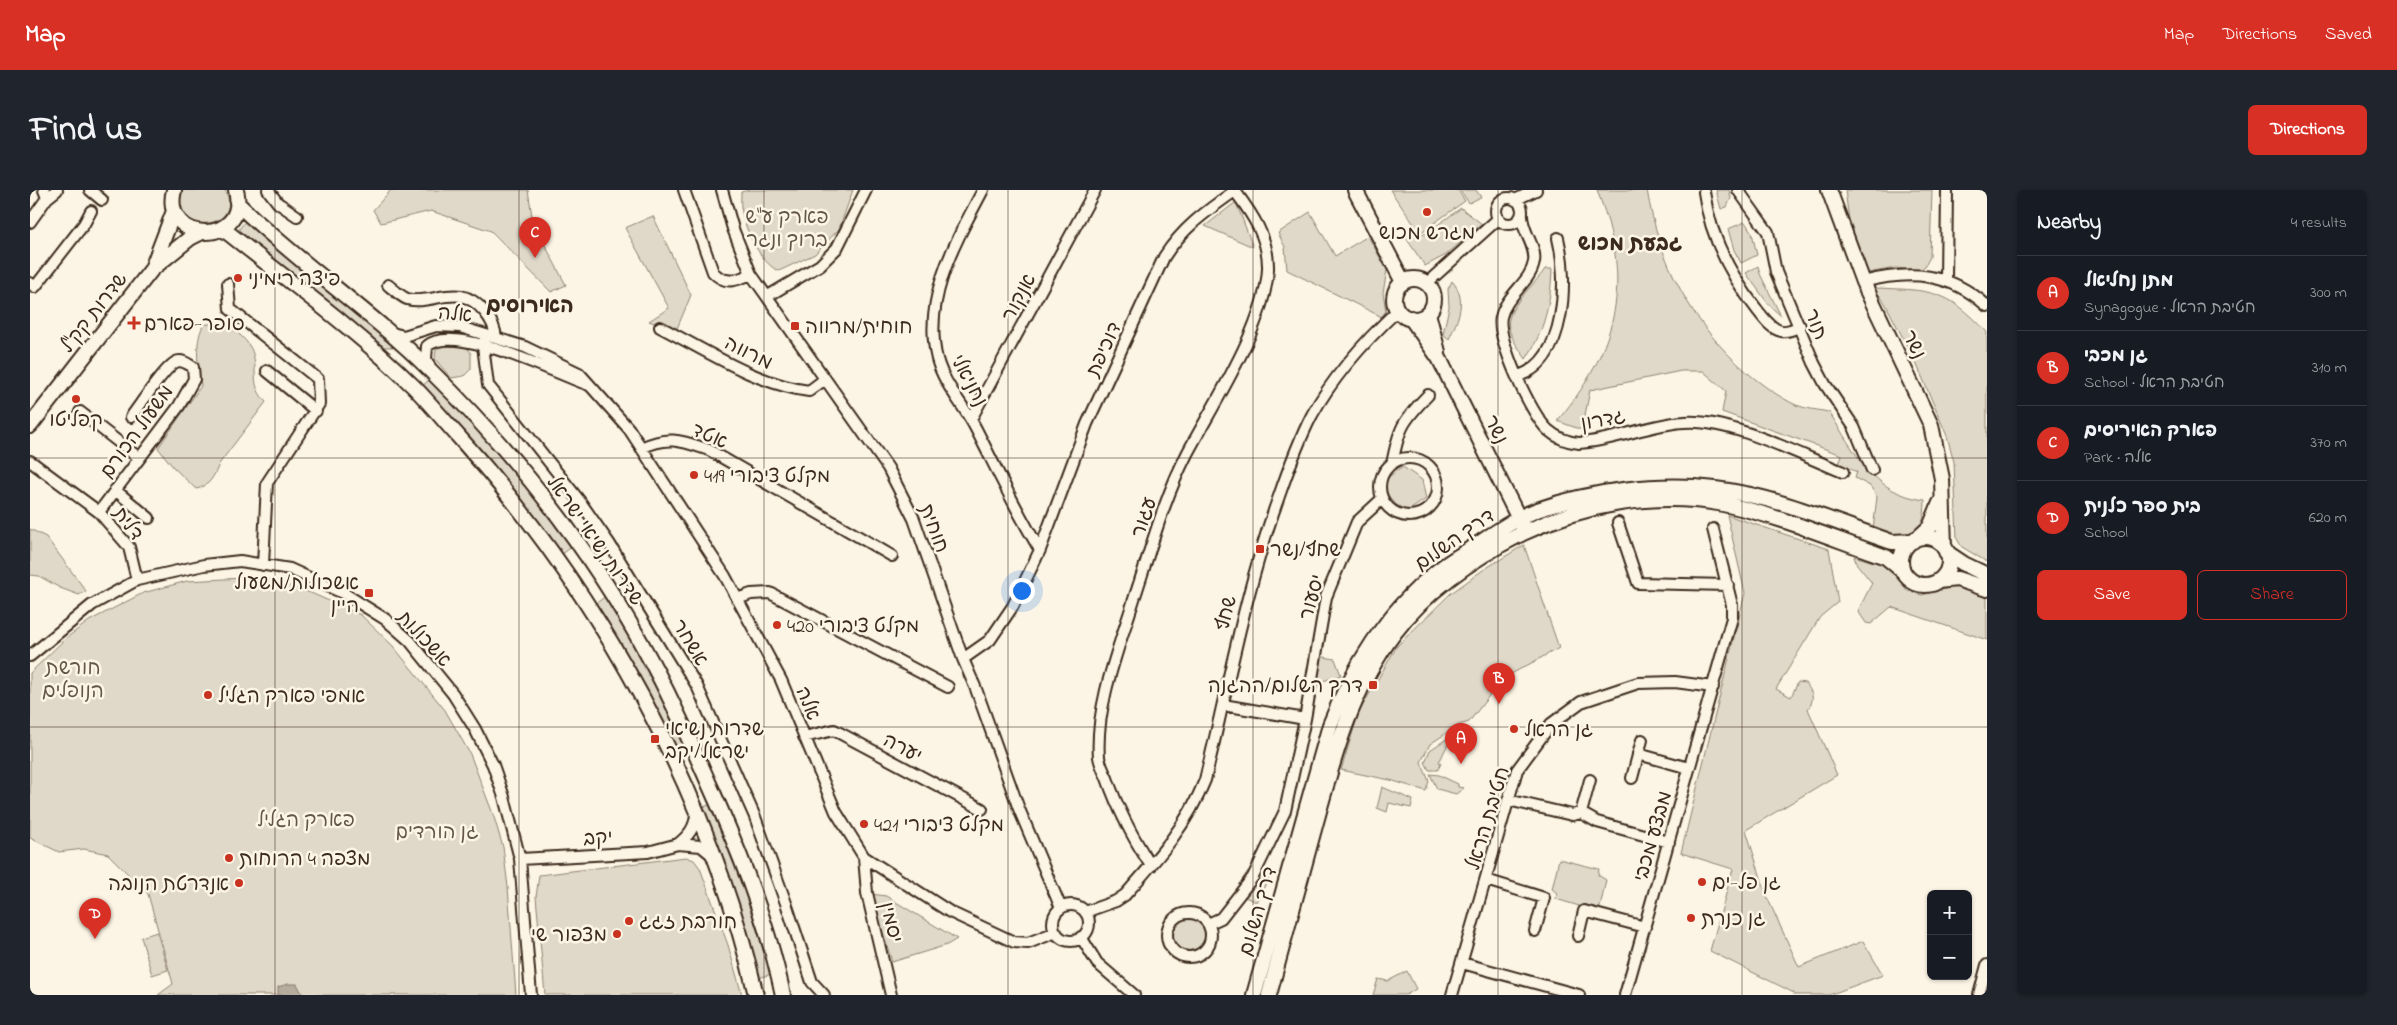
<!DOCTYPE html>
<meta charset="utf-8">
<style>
:root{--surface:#171b24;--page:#20242c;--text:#f1f3f6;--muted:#9ea1a6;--line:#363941;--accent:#d93025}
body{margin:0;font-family:"Indie Flower","Playpen Sans Hebrew",sans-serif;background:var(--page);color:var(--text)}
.controls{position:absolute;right:15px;bottom:15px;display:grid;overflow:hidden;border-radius:8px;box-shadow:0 1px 4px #0004}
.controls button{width:45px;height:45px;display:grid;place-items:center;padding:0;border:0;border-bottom:1px solid var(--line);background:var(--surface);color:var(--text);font:25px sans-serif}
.you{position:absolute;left:991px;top:400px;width:18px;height:18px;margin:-12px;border:4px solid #fff;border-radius:50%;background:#1a73e8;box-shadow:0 0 0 8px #1a73e833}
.badge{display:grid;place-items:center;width:32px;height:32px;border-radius:50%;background:var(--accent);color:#fff;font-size:16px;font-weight:700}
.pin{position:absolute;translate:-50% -41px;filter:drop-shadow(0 1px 2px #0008)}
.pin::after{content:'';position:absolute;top:26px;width:18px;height:15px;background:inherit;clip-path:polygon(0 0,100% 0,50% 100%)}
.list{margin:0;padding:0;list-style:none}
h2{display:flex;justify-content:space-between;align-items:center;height:65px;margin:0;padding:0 20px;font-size:21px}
h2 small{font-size:16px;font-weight:400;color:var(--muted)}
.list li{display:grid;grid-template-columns:32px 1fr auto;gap:15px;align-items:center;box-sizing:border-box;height:75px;padding:0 20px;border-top:1px solid var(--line)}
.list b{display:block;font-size:19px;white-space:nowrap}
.list p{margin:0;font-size:16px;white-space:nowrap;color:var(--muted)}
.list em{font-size:16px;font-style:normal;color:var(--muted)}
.actions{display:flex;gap:10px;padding:15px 20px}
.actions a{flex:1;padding:11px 0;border:1px solid var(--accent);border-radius:8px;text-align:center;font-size:18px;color:var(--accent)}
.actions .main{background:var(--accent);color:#fff}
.map{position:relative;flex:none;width:1957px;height:805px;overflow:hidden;border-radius:8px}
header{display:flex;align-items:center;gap:30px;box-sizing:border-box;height:70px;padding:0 25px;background:var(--accent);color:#fff}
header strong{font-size:24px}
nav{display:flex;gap:28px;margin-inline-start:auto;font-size:18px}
.intro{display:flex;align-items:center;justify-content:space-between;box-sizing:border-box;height:120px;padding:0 30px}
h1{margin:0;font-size:35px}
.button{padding:12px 22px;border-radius:8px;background:var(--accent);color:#fff;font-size:18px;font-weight:700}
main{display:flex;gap:30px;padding:0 30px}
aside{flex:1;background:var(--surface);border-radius:8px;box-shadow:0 1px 4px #0004}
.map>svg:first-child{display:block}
.green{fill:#e0d8c8;stroke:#8e8173}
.water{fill:#b7ad9e;stroke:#85796b}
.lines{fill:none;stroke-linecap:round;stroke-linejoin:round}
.street-casing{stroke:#3b2a1e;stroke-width:14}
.secondary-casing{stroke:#3b2a1e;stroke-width:18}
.street{stroke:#fcf5e5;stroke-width:10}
.secondary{stroke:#fcf5e5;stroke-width:14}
.grid{fill:none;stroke:#3b2a1e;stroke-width:1;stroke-opacity:0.55}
.poi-dot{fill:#c8321e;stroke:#fcf5e5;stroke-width:2}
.labels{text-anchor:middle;stroke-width:5;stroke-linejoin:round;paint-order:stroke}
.park-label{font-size:20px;fill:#645648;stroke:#fcf5e5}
.poi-label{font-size:20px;fill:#3b2a1e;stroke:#fcf5e5;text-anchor:start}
.street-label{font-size:20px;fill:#3b2a1e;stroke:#fcf5e5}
.neighbourhood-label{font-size:21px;font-weight:bold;fill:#3b2a1e;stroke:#fcf5e5}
</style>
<header>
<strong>Map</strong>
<nav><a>Map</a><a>Directions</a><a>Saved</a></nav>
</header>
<div class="intro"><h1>Find us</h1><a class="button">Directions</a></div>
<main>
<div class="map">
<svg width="1957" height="805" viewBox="0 0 1957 805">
<rect width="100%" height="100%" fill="#fcf5e5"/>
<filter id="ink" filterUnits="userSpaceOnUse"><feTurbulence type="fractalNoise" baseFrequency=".02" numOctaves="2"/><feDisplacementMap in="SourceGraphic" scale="10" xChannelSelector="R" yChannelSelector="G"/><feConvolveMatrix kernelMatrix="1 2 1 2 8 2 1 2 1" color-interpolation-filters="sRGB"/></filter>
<g filter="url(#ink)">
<!-- green -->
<path class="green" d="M153,0H195C217,42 133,47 153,0Z
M361,0H498L503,32L536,95L521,102L461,41L401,21L351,33L343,20Z
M719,0H823L809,39L785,64L749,81C732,75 715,40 712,22C710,16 711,9 711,2Z
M1360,0H1428L1435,11L1390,43Z
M1430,0H1446L1451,7L1439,13Z
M1567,0H1617C1629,72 1662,135 1718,183C1732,195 1749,207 1766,215C1776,219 1789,220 1799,222C1825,262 1843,304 1895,310C1895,351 1875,349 1843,339L1847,307L1840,296L1825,288L1827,282L1809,274L1812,265L1692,222L1696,201L1673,181H1651L1560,200L1552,240L1527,231C1574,176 1599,117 1581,44C1578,29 1572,14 1567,0Z
M1686,0H1699L1701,8L1697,17L1691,19Z
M1815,0H1902L1900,67L1895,76L1889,81L1866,78L1837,83L1819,30Z
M1206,12L1223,57L1175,36Z
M1431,18L1452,34L1416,65L1395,76L1374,45L1385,43L1395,44Z
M1280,22L1305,66L1338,46L1357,80L1353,103L1356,121L1352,127L1257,80L1255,57L1248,43Z
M623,26L661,105L646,141L619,131L639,118L595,38Z
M216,30L360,152L362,157H354L207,42Z
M1715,32L1722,43L1727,65L1711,73L1704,60L1698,39Z
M1728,76L1730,84L1751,126L1739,115L1716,83Z
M1515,79H1522C1521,112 1514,142 1496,169C1490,160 1481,149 1479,138C1474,119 1505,95 1515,79Z
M1422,91C1438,109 1428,130 1419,149L1413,144L1419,117L1418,99Z
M1844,98C1901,100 1917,99 1957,142V372L1932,357L1927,349L1924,272L1917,246L1887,175L1855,113Z
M189,132C204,139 221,150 224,168C227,186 221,196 236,212L189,274C185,285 179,297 166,299L144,278L128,258L171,196C168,174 164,156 173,135Z
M413,152L434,153L441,163V179L434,186L421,188L405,169L406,159Z
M400,189L470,264L543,356L531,365L391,197Z
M1373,277L1392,290L1396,309L1378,321C1363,315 1356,307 1354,290Z
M1697,325L1799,359L1808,412L1790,427L1746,499L1761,507L1768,492L1775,493C1783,502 1785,509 1778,519L1807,585L1716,640L1737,707L1769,777L1833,751L1853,785L1799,805H1764V803L1680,761L1703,679L1651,663L1715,403Z
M0,339L16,347L56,401L49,405L30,398L9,386L0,385Z
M1494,355L1529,458L1472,489L1439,532L1429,535L1400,554L1391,572L1399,591L1396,601L1360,590L1311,580L1329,522L1367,456L1420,404L1453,380Z
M1824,366L1857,376L1877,400L1892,405L1922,397L1934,399L1957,408V450L1861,417L1841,434L1836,433L1828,421L1842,393L1826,373Z
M232,387L281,403L331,425L363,456L415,520L440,564L463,624L473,657L478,697L486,805H128L143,794L118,704L78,664L54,659L29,662L0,648V483L35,449L59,431L113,403L157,391Z
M576,406L618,478L656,556L646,561L589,454L565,414Z
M1278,464L1305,469L1311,485L1287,493Z
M1424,544L1433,548L1429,554L1420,550L1409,572L1411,573L1408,580H1399L1395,572L1400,560Z
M1400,584L1409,585L1428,594V597L1434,598L1426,604L1407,599Z
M1352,597L1383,610L1381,618L1359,613L1357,622L1347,618Z
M681,614L708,680L741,784L729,788L711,728L671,618Z
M656,667L664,670L670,678L698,755L712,805H515L506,707L509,685Z
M1529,669L1569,679L1568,685L1576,690L1569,722L1526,709L1527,703L1522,699Z
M1218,681L1239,688L1226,712L1204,702Z
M841,704L856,706L927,749L917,755L862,772Z
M1151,727C1181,727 1188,751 1160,765C1145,760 1142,752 1141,738Z
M127,742L138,780L122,785L111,747Z
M1377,781L1386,799L1376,805H1343L1348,789L1358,791Z"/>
<!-- water -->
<path class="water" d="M258,794H267L273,805H248V797Z"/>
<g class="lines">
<!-- street casing -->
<g class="street-casing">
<path id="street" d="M60,0L72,10
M238,0L248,13L267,26
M654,0L683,82C695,95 706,91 721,84
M692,0L703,39L721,84L858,278L884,329L933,469L946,499L989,619L1031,718
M953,0C926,51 892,109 907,169C914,195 934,215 946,239C967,280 986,321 1010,360
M1708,0L1738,42L1746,82L1784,173L1795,194L1824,237L1842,280
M1674,2C1680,47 1700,85 1728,121C1734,128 1741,139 1751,141C1758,142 1764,139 1770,136
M1466 21a13 13 0 1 1 26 0a13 13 0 1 1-26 0Z
M17,8L27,0
M1485,10L1506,0
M1492,22C1490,40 1507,55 1504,72C1501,92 1476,105 1471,127C1466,148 1501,225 1518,240C1527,248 1537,252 1549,253C1585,251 1618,234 1654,232C1699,228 1770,265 1813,282
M0,32L17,8L14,0
M1916,91L1917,0
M1833,92C1880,80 1920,82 1957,116
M0,93L5,97L54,34L61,21
M1397,93L1468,29
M198,94L200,119L288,189L289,214L237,293L233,375
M358,95C363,99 370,106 377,109C395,114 413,103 431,106C449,110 465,131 466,148
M738,106L790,75L807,58L836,0
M630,137C677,161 726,194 779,201L795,189
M362,143L374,146L406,136L430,137L495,157L549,183L599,239L695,386L751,490L806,622L834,667L920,722L984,752L998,753L1026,742
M456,145L453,156L458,195L549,310L579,353L667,496L725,627L757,716L782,792L794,805
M400,177L396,169L397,156C426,132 526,184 559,195
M237,181L286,221
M1488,186C1537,171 1538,89 1528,48
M50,222L109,268
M941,229L1065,0
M611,258C639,245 652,251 679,260L862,366
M1350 297a29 29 0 1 1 58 0a29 29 0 1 1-58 0Z
M0,271L69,322L99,357L107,390
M1362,274C1369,238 1372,232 1398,205
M85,300L119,328
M69,322L149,216L164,189L163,177C158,174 152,169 146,172C135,177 110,215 101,227
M1588,333L1608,393L1698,395
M707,409L721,404L740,403L918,497
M0,466L62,415L107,390L174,375L210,371L260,379L315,404L355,429L380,451L423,504L445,539L463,575L474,607L490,669L501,805
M933,469L960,450L983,416L1010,360L1057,234L1134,67C1153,37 1178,20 1206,0
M1275,529L1296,407L1327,332L1352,309
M774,547L804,540L952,619
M1608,564L1659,578
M1602,588L1612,550
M1478,610L1542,625L1551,623L1567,632L1639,652
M1551,623L1560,590
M648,654C658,646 665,638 666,625
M834,667L837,703L861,805
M490,669L618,662L648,654L671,656L682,665
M1121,676C1103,648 1088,620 1077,588C1074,582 1070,574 1069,567C1065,515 1090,455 1105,406C1121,358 1134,309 1157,264C1184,213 1235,136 1238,79C1239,48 1222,24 1205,1
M1456,690L1514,708L1505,741
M1023 733a18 18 0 1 1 36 0a18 18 0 1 1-36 0Z
M1055,722L1086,711L1095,705C1127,669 1157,636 1175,590C1198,496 1215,401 1248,309C1258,280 1268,252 1282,225C1304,185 1335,151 1368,120
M1137 745a22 22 0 1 1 44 0a22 22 0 1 1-44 0Z
M1178,734L1191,728L1223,687L1255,621L1275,529L1193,515
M1548,746L1554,721L1615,737
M1051,747L1067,773L1104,805
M1432,773L1549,805
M1422,805L1487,580L1521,534L1551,512L1608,493L1645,492L1683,497
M1595,805L1702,428V415L1683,339
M1949,805L1957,775"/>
</g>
<!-- secondary casing -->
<g class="secondary-casing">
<path id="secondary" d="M144,0C130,55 220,57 206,0
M1325,0L1373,92
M1799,0L1833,92L1901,235L1912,289L1914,358
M207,13C268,73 340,120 401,181C487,266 564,364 621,471C643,511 661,553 680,596C710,662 738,733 753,805
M192,38C257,90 326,139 384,197C400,213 414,231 429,247C570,404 678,599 726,805
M123,76L144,21
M1364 109a20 20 0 1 1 40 0a20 20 0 1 1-40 0Z
M1398,123L1408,162
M1381,128L1409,168L1493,337
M0,236L122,79L160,48L170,43
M1871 371a24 24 0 1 1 48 0a24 24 0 1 1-48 0Z
M1888,348L1900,337L1910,313
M1916,362L1934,374L1957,385
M1908,391L1927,389L1957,399
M1224,805L1300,535C1322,479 1357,422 1404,384C1417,372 1433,364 1448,354C1466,342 1486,328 1507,320C1562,301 1627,292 1685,299C1746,306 1804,332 1862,352L1883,351
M1239,805C1254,751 1268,697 1283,643C1302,573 1320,501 1365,442C1398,399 1445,367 1493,343C1552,315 1623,302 1688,313C1746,324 1801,348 1856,367L1873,381"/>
</g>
<!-- street -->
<use href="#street" class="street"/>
<!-- secondary -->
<use href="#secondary" class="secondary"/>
</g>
</g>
<!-- grid -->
<path class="grid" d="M245,0V805M489,0V805M734,0V805M978,0V805M1223,0V805M1468,0V805M1712,0V805M0,268H1957M0,537H1957"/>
<!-- markers -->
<g class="poi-dot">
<circle cx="1397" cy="22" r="5"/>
<circle cx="208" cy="88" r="5"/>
<path d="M101.5 125.5h5v5h5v5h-5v5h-5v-5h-5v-5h5z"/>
<rect x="760" y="131" width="10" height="10" rx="2.5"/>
<circle cx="46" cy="209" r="5"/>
<circle cx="664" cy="285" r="5"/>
<rect x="1225" y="354" width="10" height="10" rx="2.5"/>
<rect x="334" y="398" width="10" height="10" rx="2.5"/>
<circle cx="747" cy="435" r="5"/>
<rect x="1338" y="490" width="10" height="10" rx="2.5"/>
<circle cx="178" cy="505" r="5"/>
<circle cx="1484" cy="539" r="5"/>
<rect x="620" y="544" width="10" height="10" rx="2.5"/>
<circle cx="834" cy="634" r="5"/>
<circle cx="199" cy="668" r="5"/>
<circle cx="1672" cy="692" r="5"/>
<circle cx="209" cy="693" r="5"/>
<circle cx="1661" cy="728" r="5"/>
<circle cx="599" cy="731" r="5"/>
<circle cx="587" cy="744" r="5"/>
</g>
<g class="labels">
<!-- park labels -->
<g class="park-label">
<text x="757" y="33">פארק ע"ש<tspan x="757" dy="23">ברוך ונגר</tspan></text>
<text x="43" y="484">חורשת<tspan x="43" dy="23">הנופלים</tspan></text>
<text x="276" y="636">פארק הגליל</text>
<text x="407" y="648">גן הורדים</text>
</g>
<!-- poi labels -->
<g class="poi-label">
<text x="1397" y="49" text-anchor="middle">מגרש מכוש</text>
<text x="218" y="95">פיצה רימיני</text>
<text x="114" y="140">סופר-פארם</text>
<text x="775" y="143">חוחית/מרווה</text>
<text x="46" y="236" text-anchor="middle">קפליטו</text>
<text x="674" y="292">מקלט ציבורי 419</text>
<text x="1240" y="366">שחף/נשר</text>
<text x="329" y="399" text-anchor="end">אשכולות/משעול<tspan x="329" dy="23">היין</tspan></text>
<text x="757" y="442">מקלט ציבורי 420</text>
<text x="1333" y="502" text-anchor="end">דרך השלום/ההגנה</text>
<text x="188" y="512">אמפי פארק הגליל</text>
<text x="635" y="545">שדרות נשיאי<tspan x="635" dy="23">ישראל/יקב</tspan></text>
<text x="1494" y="546">גן הראל</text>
<text x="844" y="641">מקלט ציבורי 421</text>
<text x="209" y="675">מצפה 4 הרוחות</text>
<text x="1682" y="699">גן פל-ים</text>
<text x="199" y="700" text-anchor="end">אנדרטת הנובה</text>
<text x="1671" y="735">גן כנרת</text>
<text x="609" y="738">חורבת זגג</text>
<text x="577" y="751" text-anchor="end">מצפור שי</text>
</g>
<!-- street labels -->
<g class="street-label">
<text transform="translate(988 107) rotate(-62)" y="7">אנקור</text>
<text transform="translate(63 122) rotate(-52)" y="7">שדרות קק"ל</text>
<text transform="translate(425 123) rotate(6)" y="7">אלה</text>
<text transform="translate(1787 134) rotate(68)" y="7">תור</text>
<text transform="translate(1885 154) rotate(64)" y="7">נשר</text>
<text transform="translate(1073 159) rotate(-65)" y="7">דוכיפת</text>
<text transform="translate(719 162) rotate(26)" y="7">מרווה</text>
<text transform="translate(940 190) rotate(62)" y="7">נחניאלי</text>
<text transform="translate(1573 229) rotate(-10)" y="7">גדרון</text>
<text transform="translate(1467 239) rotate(64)" y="7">נשר</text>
<text transform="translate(106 241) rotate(-54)" y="7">משעול הכורם</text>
<text transform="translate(680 245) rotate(23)" y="7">אטד</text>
<text transform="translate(1113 327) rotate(-71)" y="7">עגור</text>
<text transform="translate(99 333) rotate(53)" y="7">דלית</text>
<text transform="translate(905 338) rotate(69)" y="7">חוחית</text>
<text transform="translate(1424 349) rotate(-35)" y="7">דרך השלום</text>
<text transform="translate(566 350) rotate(55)" y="7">שדרות נשיאי ישראל</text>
<text transform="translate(1281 407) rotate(-74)" y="7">יסעור</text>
<text transform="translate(1195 423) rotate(-76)" y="7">שחף</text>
<text transform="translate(395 448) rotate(47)" y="7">אשכולות</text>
<text transform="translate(661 452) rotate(59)" y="7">אשחר</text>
<text transform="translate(779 513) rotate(68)" y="7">אלה</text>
<text transform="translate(873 557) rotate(28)" y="7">יערה</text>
<text transform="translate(1457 628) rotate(-73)" y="7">חטיבת הראל</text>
<text transform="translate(1622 646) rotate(-74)" y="7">מבצע מכבי</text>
<text transform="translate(568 647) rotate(-3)" y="7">יקב</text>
<text transform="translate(1227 721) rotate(-74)" y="7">דרך השלום</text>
<text transform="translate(862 732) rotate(76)" y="7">יסמין</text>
</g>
<!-- neighbourhood labels -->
<g class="neighbourhood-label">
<text x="1600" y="60">גבעת מכוש</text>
<text x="500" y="122">האירוסים</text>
</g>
</g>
</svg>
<div class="controls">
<button>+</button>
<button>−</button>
</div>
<div class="you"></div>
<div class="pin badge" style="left:1431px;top:574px">A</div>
<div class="pin badge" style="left:1469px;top:514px">B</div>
<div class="pin badge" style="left:505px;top:68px">C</div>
<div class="pin badge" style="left:65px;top:749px">D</div>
</div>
<aside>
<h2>Nearby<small>4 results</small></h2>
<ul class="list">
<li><span class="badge">A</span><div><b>מתן נחליאל</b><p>Synagogue · חטיבת הראל</p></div><em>300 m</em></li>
<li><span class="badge">B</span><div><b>גן מכבי</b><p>School · חטיבת הראל</p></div><em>310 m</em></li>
<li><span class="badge">C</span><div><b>פארק האיריסים</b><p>Park · אלה</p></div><em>370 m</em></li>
<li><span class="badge">D</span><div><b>בית ספר כלנית</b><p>School</p></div><em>620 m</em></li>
</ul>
<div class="actions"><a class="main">Save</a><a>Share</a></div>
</aside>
</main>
